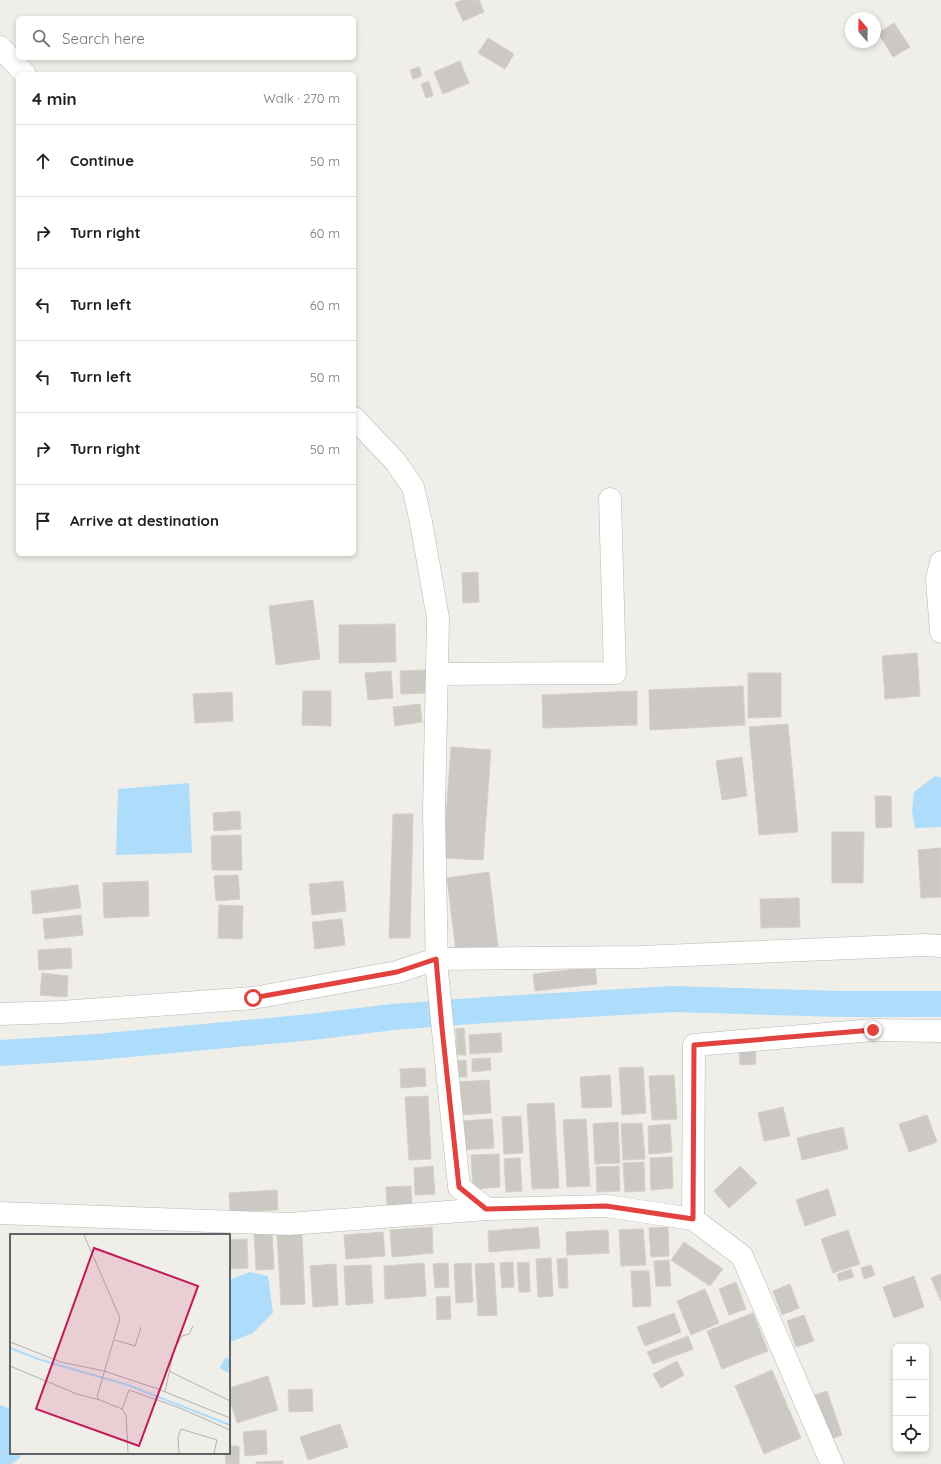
<!DOCTYPE html>
<meta charset="utf-8">
<style>
:root{--surface:#fff;--page:#f2f2f2;--text:#202124;--muted:#757577;--line:#e0e0e0}
body{margin:0;font-family:Quicksand,sans-serif;background:var(--page);color:var(--text)}
.controls{position:absolute;right:12px;bottom:12px;display:grid;overflow:hidden;border-radius:6px;box-shadow:0 2px 6px #0003}
.controls button{width:36px;height:36px;display:grid;place-items:center;padding:0;border:0;border-bottom:1px solid var(--line);background:var(--surface);color:var(--text);font:20px sans-serif}
.compass{position:absolute;left:845px;top:12px;width:36px;height:36px;border-radius:50%;background:var(--surface);box-shadow:0 2px 6px #0003;rotate:340deg}
.stop{position:absolute;width:12px;height:12px;margin:-9px;border:3px solid #e1423d;border-radius:50%;background:#fff}
.stop.end{background:#e1423d;border-color:#fff;box-shadow:0 1px 4px #0008}
.list{margin:0;padding:0;list-style:none}
h2{display:flex;justify-content:space-between;align-items:center;height:52px;margin:0;padding:0 16px;font-size:17px}
h2 small{font-size:13px;font-weight:400;color:var(--muted)}
.list li{display:grid;grid-template-columns:26px 1fr auto;gap:12px;align-items:center;box-sizing:border-box;height:72px;padding:0 16px;border-top:1px solid var(--line)}
.list b{display:block;font-size:15px;white-space:nowrap}
.list em{font-size:13px;font-style:normal;color:var(--muted)}
.icon{flex:none;width:22px;height:22px;fill:none;stroke:currentColor;stroke-width:2;stroke-linecap:round;stroke-linejoin:round}
.map{position:relative;flex:none;width:941px;height:1464px;overflow:hidden}
.search{position:absolute;background:var(--surface);box-shadow:0 2px 6px #0003;left:16px;top:16px;width:340px;height:44px;display:flex;align-items:center;gap:10px;box-sizing:border-box;padding:0 14px;border-radius:6px;color:var(--muted);font-size:15px}
.panel{position:absolute;background:var(--surface);box-shadow:0 2px 6px #0003;left:16px;top:72px;width:340px;height:484px;border-radius:6px}
.map>svg:first-child{display:block}
.water{fill:#adddfb}
.lines{fill:none;stroke-linecap:round;stroke-linejoin:round}
.canal{stroke:#adddfb;stroke-width:26}
.building{fill:#ccc9c4;stroke:#d5cfc6}
.street-casing{stroke:#b5b8bb;stroke-width:23}
.secondary-casing{stroke:#b4b7bb;stroke-width:23}
.street{stroke:#fff;stroke-width:22}
.secondary{stroke:#fff;stroke-width:22}
.route{stroke:#e1423d;stroke-width:5}
.inset-river{fill:none;stroke:#adddfb;stroke-width:2}
.inset-road{fill:none;stroke:#b2b2b0;stroke-width:1}
.view{fill:#c2185b;fill-opacity:0.15;stroke:#c2185b;stroke-width:2}
.inset-edge{fill:none;stroke:#5f6367;stroke-width:2}
</style>
<div class="map">
<svg width="941" height="1464" viewBox="0 0 941 1464">
<rect width="100%" height="100%" fill="#f0eee8"/>
<!-- water -->
<path class="water" d="M935,776L941,778V827L915,828L912,811L914,792Z
M189,783L192,853L116,855L118,789Z
M250,1272L268,1276L273,1313L253,1333L230,1342L229,1280Z
M0,1405L11,1409V1453H20V1458L11,1464H0Z"/>
<g class="lines">
<!-- canal -->
<path class="canal" d="M0,1053L97,1047L311,1027L393,1017L486,1010L673,999L842,1004H941"/>
</g>
<!-- building -->
<path class="building" d="M462,0H479L484,12L463,21L455,3Z
M894,23L910,47L893,57L878,33Z
M488,38L514,54L505,69L478,53Z
M460,61L469,83L443,94L434,72Z
M419,67L422,76L413,79L410,70Z
M429,81L433,96L426,98L421,84Z
M478,572L479,602L463,603L462,573Z
M313,600L320,659L276,665L269,606Z
M395,624L396,662L339,663V625Z
M917,653L920,696L885,699L882,656Z
M426,670L427,693L401,694L400,671Z
M391,671L393,698L368,700L365,673Z
M748,673H781V717L748,718Z
M743,686L745,725L650,730L649,690Z
M303,691H331V726L302,725Z
M637,691V725L543,728L542,695Z
M232,692L233,721L195,723L193,694Z
M420,704L422,722L395,726L393,707Z
M788,724L798,832L759,835L749,727Z
M451,747L491,750L483,860L443,858Z
M742,757L747,796L722,800L716,761Z
M875,796H891L892,827L876,828Z
M240,811L241,829L214,831L213,813Z
M393,814H413L410,938H389Z
M832,832H864L863,883H832Z
M241,835L242,870H212L211,836Z
M941,848V897L921,898L918,850Z
M489,872L498,947L456,952L447,878Z
M238,875L240,899L216,901L214,876Z
M148,881L149,916L104,918L103,883Z
M343,881L346,911L312,915L309,884Z
M78,885L81,908L33,914L31,891Z
M799,898L800,927L761,928L760,899Z
M219,905L243,906L242,939L218,938Z
M81,915L83,935L45,939L43,919Z
M342,919L345,945L315,949L312,922Z
M71,948L72,968L39,970L38,950Z
M595,967L597,984L535,991L533,974Z
M42,973L68,976L67,997L40,995Z
M464,1028L466,1055H457L456,1029Z
M501,1033L502,1052L470,1054L469,1035Z
M755,1045L756,1064L740,1065L739,1046Z
M490,1058L491,1070L472,1072V1059Z
M466,1060L467,1077H458L457,1061Z
M643,1067L646,1113L622,1115L619,1068Z
M425,1068L426,1086L401,1088L400,1069Z
M610,1075L612,1107L582,1108L580,1077Z
M674,1075L677,1119L652,1120L649,1076Z
M489,1080L491,1113L460,1115L458,1082Z
M428,1096L431,1159L409,1160L405,1097Z
M554,1103L559,1188L532,1189L527,1104Z
M783,1107L790,1136L764,1141L758,1113Z
M927,1115L937,1142L909,1152L899,1124Z
M521,1116L523,1153L504,1154L502,1117Z
M492,1119L494,1148L462,1150L460,1121Z
M586,1119L590,1186L567,1187L563,1120Z
M618,1122L620,1163L595,1164L593,1124Z
M642,1123L645,1159L623,1160L621,1124Z
M670,1124L672,1152L649,1154L648,1126Z
M843,1127L848,1149L802,1160L797,1138Z
M499,1154L500,1187L473,1189L471,1155Z
M672,1157L673,1188L651,1190L650,1158Z
M520,1158L522,1191L506,1192L504,1159Z
M644,1162L645,1191L625,1192L623,1163Z
M433,1166L435,1194L415,1195L414,1168Z
M619,1166L620,1191L597,1192L596,1167Z
M740,1166L757,1183L729,1208L714,1191Z
M411,1186L412,1205L387,1207L386,1187Z
M828,1189L836,1215L805,1226L796,1200Z
M277,1190L278,1210L230,1212L229,1193Z
M432,1227L433,1253L392,1257L390,1230Z
M538,1227L540,1248L489,1252L488,1231Z
M668,1227L669,1256L651,1257L649,1228Z
M643,1229L646,1265L621,1266L619,1230Z
M608,1230L609,1253L567,1255L566,1232Z
M848,1230L860,1264L833,1273L821,1239Z
M272,1232L274,1269L256,1270L254,1233Z
M383,1232L385,1256L346,1259L344,1235Z
M302,1234L305,1304L281,1305L277,1235Z
M247,1239L248,1268L229,1269V1240Z
M684,1242L723,1269L710,1286L671,1260Z
M551,1258L553,1296L538,1297L536,1259Z
M567,1258L568,1288H559L557,1259Z
M669,1260L671,1286H656L654,1261Z
M513,1262L514,1287L502,1288L500,1263Z
M529,1262L530,1292H519L517,1263Z
M424,1263L426,1296L385,1299L384,1266Z
M448,1263L449,1287L435,1288L433,1264Z
M471,1263L473,1302L456,1303L454,1264Z
M494,1263L497,1315L478,1316L475,1264Z
M336,1264L338,1305L313,1307L310,1266Z
M371,1265L373,1303L346,1305L344,1266Z
M871,1265L875,1275L864,1279L861,1268Z
M851,1269L854,1277L839,1281L837,1274Z
M631,1271H649L651,1306L633,1307Z
M941,1274V1301L931,1278Z
M914,1276L924,1307L894,1318L883,1287Z
M736,1282L746,1309L729,1315L719,1289Z
M790,1284L799,1308L782,1315L773,1291Z
M705,1289L719,1323L691,1335L677,1301Z
M450,1296L451,1319L437,1320L436,1297Z
M674,1313L681,1332L645,1346L637,1327Z
M753,1313L768,1351L722,1369L707,1331Z
M804,1315L814,1341L796,1347L787,1321Z
M688,1336L693,1349L653,1364L647,1352Z
M677,1361L684,1375L661,1388L653,1374Z
M772,1370L801,1438L764,1454L735,1386Z
M268,1376L278,1410L237,1423L229,1397V1388Z
M312,1389L313,1411L289,1412L288,1390Z
M827,1391L842,1435L831,1439L815,1395Z
M340,1424L348,1447L308,1460L300,1437Z
M266,1430L267,1454L245,1456L243,1432Z
M229,1446H239V1464H226L225,1453H229Z
M283,1461V1464H256V1462Z"/>
<g class="lines">
<!-- street casing -->
<g class="street-casing">
<path id="street" d="M0,47L25,74
M354,418L395,461L413,487L421,522
M941,562L937,580L941,632
M437,674L615,673L610,499
M0,1014L61,1012L253,998L397,972L436,959L640,957L924,945L941,946
M0,1213L289,1224L487,1209
M693,1219L694,1045L873,1030L941,1031"/>
</g>
<!-- secondary casing -->
<g class="secondary-casing">
<path id="secondary" d="M421,522L438,618L434,813L437,972L459,1187L487,1209L606,1206L693,1219L742,1256L832,1464"/>
</g>
<!-- street -->
<use href="#street" class="street"/>
<!-- secondary -->
<use href="#secondary" class="secondary"/>
</g>
<g class="lines">
<!-- route -->
<path class="route" d="M253,998L397,972L436,959L442,1028L459,1187L486,1209L606,1206L693,1219L694,1045L873,1030"/>
</g>
<!-- overview -->
<g transform="translate(10 1234)">
<rect width="220" height="220" fill="#f0eee8"/>
<path d="M215,124L220,125L218,139L210,134Z" fill="#adddfb"/>
<path class="inset-river" d="M0,114L31,126L118,151L220,191"/>
<path class="inset-road" d="M74,1L110,84L87,163L90,166L112,175L116,181L118,219M105,106L125,112L131,93M0,108L51,128L94,137L148,155L220,184M0,132L67,160L90,166M159,137L220,167M155,158L164,115L172,102L179,100L183,92M112,175L119,156L170,174L220,196M169,219L168,203L171,195L207,206L204,219"/>
<path class="view" d="M84,14L188,52L129,212L26,175Z"/>
<rect width="220" height="220" class="inset-edge"/>
</g>
</svg>
<div class="controls">
<button>+</button>
<button>−</button>
<button><svg class="icon" aria-label="locate" viewBox="0 0 24 24"><circle cx="12" cy="12" r="6"/><path d="M12 2v4M12 18v4M2 12h4M18 12h4"/></svg></button>
</div>
<svg class="compass" viewBox="-18 -18 36 36"><path d="M0-13l5 13h-10z" fill="#e53935"/><path d="M0 13l5-13h-10z" fill="#757577"/></svg>
<div class="stop" style="left:253px;top:998px"></div>
<div class="stop end" style="left:873px;top:1030px"></div>
<div class="search"><svg class="icon" aria-label="search" viewBox="0 0 24 24"><circle cx="10" cy="10" r="6"/><path d="M15 15l6 6"/></svg>Search here</div>
<section class="panel">
<h2>4 min<small>Walk · 270 m</small></h2>
<ul class="list">
<li><svg class="icon" aria-label="ahead" viewBox="0 0 24 24"><path d="M12 20V5M6 11l6-6 6 6"/></svg><div><b>Continue</b></div><em>50 m</em></li>
<li><svg class="icon" aria-label="right" viewBox="0 0 24 24"><path d="M7 20v-9h11M14 6l5 5-5 5"/></svg><div><b>Turn right</b></div><em>60 m</em></li>
<li><svg class="icon" aria-label="left" viewBox="0 0 24 24"><path d="M17 20v-9H6M10 6l-5 5 5 5"/></svg><div><b>Turn left</b></div><em>60 m</em></li>
<li><svg class="icon" aria-label="left" viewBox="0 0 24 24"><path d="M17 20v-9H6M10 6l-5 5 5 5"/></svg><div><b>Turn left</b></div><em>50 m</em></li>
<li><svg class="icon" aria-label="right" viewBox="0 0 24 24"><path d="M7 20v-9h11M14 6l5 5-5 5"/></svg><div><b>Turn right</b></div><em>50 m</em></li>
<li><svg class="icon" aria-label="arrive" viewBox="0 0 24 24"><path d="M6 21V4h12l-3 4 3 4H6"/></svg><div><b>Arrive at destination</b></div></li>
</ul>
</section>
</div>
